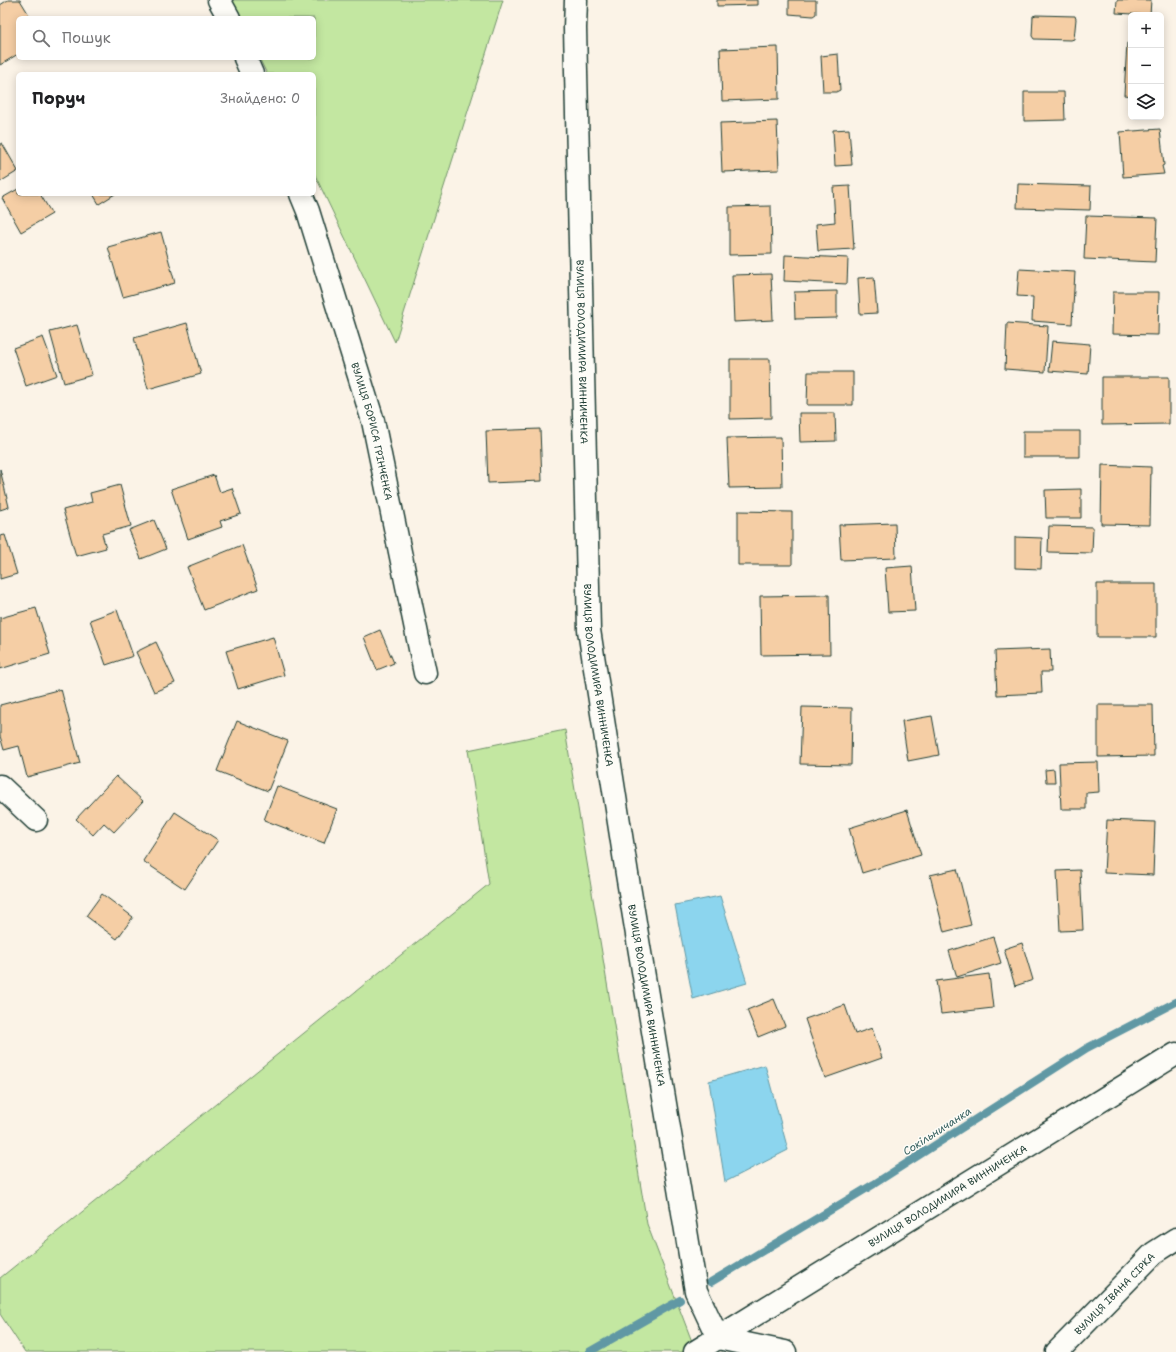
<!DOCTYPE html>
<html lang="uk">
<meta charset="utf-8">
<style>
:root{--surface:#fff;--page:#f2f2f2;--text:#202124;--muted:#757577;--line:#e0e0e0}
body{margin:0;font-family:"Shantell Sans",sans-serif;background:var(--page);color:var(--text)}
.controls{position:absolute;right:12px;top:12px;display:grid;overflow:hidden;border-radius:6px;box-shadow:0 2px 10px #0003}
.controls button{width:36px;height:36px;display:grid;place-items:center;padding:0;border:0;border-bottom:1px solid var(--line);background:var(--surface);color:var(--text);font:20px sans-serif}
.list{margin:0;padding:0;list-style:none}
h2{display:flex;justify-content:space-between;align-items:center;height:52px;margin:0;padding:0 16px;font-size:17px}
h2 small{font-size:13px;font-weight:400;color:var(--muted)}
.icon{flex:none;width:22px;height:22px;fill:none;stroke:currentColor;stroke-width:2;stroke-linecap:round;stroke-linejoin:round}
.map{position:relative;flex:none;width:1176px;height:1352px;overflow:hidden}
.search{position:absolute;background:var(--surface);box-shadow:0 2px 10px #0003;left:16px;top:16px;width:300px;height:44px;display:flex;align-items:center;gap:10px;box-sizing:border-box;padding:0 14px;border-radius:6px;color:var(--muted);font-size:15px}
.panel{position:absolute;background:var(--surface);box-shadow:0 2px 10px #0003;left:16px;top:72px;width:300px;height:124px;border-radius:6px}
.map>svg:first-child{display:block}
.green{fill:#c3e7a1;stroke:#71926a}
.water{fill:#8cd5ee;stroke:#6098a4}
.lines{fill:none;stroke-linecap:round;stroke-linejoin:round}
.stream{stroke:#6098a4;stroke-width:8}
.building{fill:#f5cea5;stroke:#1f3d34}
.minor-casing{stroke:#1f3d34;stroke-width:25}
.minor{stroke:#fdfcf7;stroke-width:22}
.labels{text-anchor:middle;stroke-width:3;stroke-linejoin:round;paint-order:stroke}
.street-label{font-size:10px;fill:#1f3d34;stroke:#fdfcf7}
.water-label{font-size:11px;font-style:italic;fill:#3a6362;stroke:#fdfcf7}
</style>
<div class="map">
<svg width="1176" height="1352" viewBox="0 0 1176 1352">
<rect width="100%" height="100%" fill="#fbf3e7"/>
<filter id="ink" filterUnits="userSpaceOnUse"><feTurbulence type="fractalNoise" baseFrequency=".025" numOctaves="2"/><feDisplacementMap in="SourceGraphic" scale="8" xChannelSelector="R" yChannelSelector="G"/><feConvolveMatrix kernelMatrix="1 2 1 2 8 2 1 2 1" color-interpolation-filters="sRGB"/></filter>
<g filter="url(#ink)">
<!-- green -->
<path class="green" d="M232,0H503L395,342L314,173V74H267L259,58H314V18H240Z
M565,730L647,1224L696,1352H25L0,1314V1278L489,884L468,750Z"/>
<!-- water -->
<path class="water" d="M720,896L747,983L693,999L675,905Z
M765,1065L788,1150L725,1182L709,1081Z"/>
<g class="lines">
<!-- stream -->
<path class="stream" d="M711,1282L874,1184L1087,1048L1176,1002
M589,1352L680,1300"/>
</g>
<!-- building -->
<path class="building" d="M8,0H20L31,18H18V54L0,65V5Z
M717,0H758V5L717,6Z
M789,0H816V14L813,16L789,14Z
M1117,0H1151L1150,15L1116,13Z
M1036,15L1075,16L1076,19L1074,39L1071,40L1034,39L1032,36L1033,16Z
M1127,43H1131V96L1124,95Z
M778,47L779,99L722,101L720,49Z
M838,54L840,90L836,92H823L821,56Z
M1024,92H1064L1065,120L1024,121Z
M777,121L779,170L722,172L720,123Z
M849,129L852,165L835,166L833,130Z
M1160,129L1164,165L1162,166L1164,174L1123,177L1120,132Z
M2,143L18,171L0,182V144Z
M1018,184L1091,186L1090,210L1017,208Z
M850,186L854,249L818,251L816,224L835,222L833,187Z
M18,189V194H40L52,214L21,232L2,198Z
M93,194H115L99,204Z
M771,206L772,254L729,255V207Z
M1086,216L1157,218L1155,262L1084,259Z
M161,232L175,283L123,297L108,247Z
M785,255L848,258L847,284L784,281Z
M1019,269L1075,272L1072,324L1032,321L1033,297L1017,296Z
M771,274L773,320L734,322L732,275Z
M874,277L877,313L860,314L858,278Z
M837,291V318L795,319L794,292Z
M1113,292H1159L1158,335L1112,334Z
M187,323L201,374L148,389L134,338Z
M1007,323L1048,326L1045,372L1005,369Z
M77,325L92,375L64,383L50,332Z
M43,337L57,375L26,386L13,348Z
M1052,341L1090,344L1088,374L1049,371Z
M730,359H770L771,418L730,419Z
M808,372H853V405H807Z
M1102,377H1169V424L1102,425Z
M799,413H835L836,441L800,442Z
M540,429L542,481L488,483L486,431Z
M1023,431H1080V457H1023Z
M781,437L782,487L729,488L727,438Z
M1102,465L1151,467L1150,525L1101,524Z
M0,469L9,507L0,510Z
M214,475L220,492L232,488L241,514L220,521L222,527L188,539L171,489Z
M120,485L131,526L102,534L106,548L76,556L63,510L92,502L90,493Z
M1081,489V518H1046L1045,490Z
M738,511L792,512V565H738Z
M154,520L166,549L141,559L129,530Z
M895,523L896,558L841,560L839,525Z
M1049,526L1093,527L1092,553L1048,552Z
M5,535L17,574L0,579V536Z
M1015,537L1042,538L1041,569L1015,568Z
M242,545L258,589L204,610L187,567Z
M912,566L915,611L888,612L885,568Z
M1097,584H1156V637H1097Z
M829,595L830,654L761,655L760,596Z
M36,608L50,654L0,669V618Z
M117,610L133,656L106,665L90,620Z
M380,630L394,663L377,670L364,637Z
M273,637L284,675L238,689L226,651Z
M156,642L175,683L154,692L136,652Z
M1050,649L1051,672H1041L1042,693L997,695L995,651Z
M61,689L80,763L27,777L19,746L4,750L0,736V705Z
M1098,705H1153L1154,756L1098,757Z
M802,707L852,708L851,765L800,764Z
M932,716L939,755L908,761L902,721Z
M237,721L288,741L268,791L217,771Z
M1098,762L1099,792L1086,793V809H1061L1059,763Z
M1054,769L1055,782H1046L1045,770Z
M116,776L143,801L114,832L104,823L93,835L76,819Z
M277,786L337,809L324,843L264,820Z
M907,810L921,855L862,873L849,828Z
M175,812L218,840L185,889L143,861Z
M1107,820L1155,822L1153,875L1104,873Z
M957,869L971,925L944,932L930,875Z
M1080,870L1083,930L1060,931L1057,871Z
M102,894L133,917L117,939L86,916Z
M993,937L1001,963L957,977L949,951Z
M1022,943L1033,980L1015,986L1004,949Z
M989,974L993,1008L941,1014L936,981Z
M774,999L785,1026L758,1037L747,1010Z
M845,1005L855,1034L872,1028L882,1058L825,1078L805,1019Z"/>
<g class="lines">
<!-- minor casing -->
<g class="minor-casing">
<g id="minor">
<path d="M219,0L229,18"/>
<path id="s1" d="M576,0L575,28L589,630L627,874L696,1291L718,1338"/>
<path d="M245,58L252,74"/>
<path id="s2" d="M301,194L308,211L373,421L425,673"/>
<path d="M0,786L36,820"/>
<path d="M718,1338L785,1352"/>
<path id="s3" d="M695,1352L1176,1054"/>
<path id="s4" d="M1057,1352L1154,1253L1176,1239"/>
</g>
</g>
<!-- minor -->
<use href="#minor" class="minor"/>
</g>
</g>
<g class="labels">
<!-- street labels -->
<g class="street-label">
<text dy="4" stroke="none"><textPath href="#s1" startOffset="352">ВУЛИЦЯ ВОЛОДИМИРА ВИННИЧЕНКА</textPath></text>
<text dy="4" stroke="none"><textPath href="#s2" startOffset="248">ВУЛИЦЯ БОРИСА ГРІНЧЕНКА</textPath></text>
<text dy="4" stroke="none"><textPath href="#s1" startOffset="676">ВУЛИЦЯ ВОЛОДИМИРА ВИННИЧЕНКА</textPath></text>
<text dy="4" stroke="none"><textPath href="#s1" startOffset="1000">ВУЛИЦЯ ВОЛОДИМИРА ВИННИЧЕНКА</textPath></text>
<text dy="4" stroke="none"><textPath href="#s3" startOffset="297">ВУЛИЦЯ ВОЛОДИМИРА ВИННИЧЕНКА</textPath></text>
<text dy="4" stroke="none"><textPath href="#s4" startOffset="82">ВУЛИЦЯ ІВАНА СІРКА</textPath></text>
</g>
<!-- water labels -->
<g class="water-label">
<text transform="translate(937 1131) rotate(-33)" y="4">Сокільничанка</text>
</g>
</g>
</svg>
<div class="controls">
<button>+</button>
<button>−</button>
<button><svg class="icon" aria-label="layers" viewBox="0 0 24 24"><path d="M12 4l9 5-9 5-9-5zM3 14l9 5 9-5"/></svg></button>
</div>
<div class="search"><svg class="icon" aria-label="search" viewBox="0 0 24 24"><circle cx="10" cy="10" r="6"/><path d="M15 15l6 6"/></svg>Пошук</div>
<section class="panel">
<h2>Поруч<small>Знайдено: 0</small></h2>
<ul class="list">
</ul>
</section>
</div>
